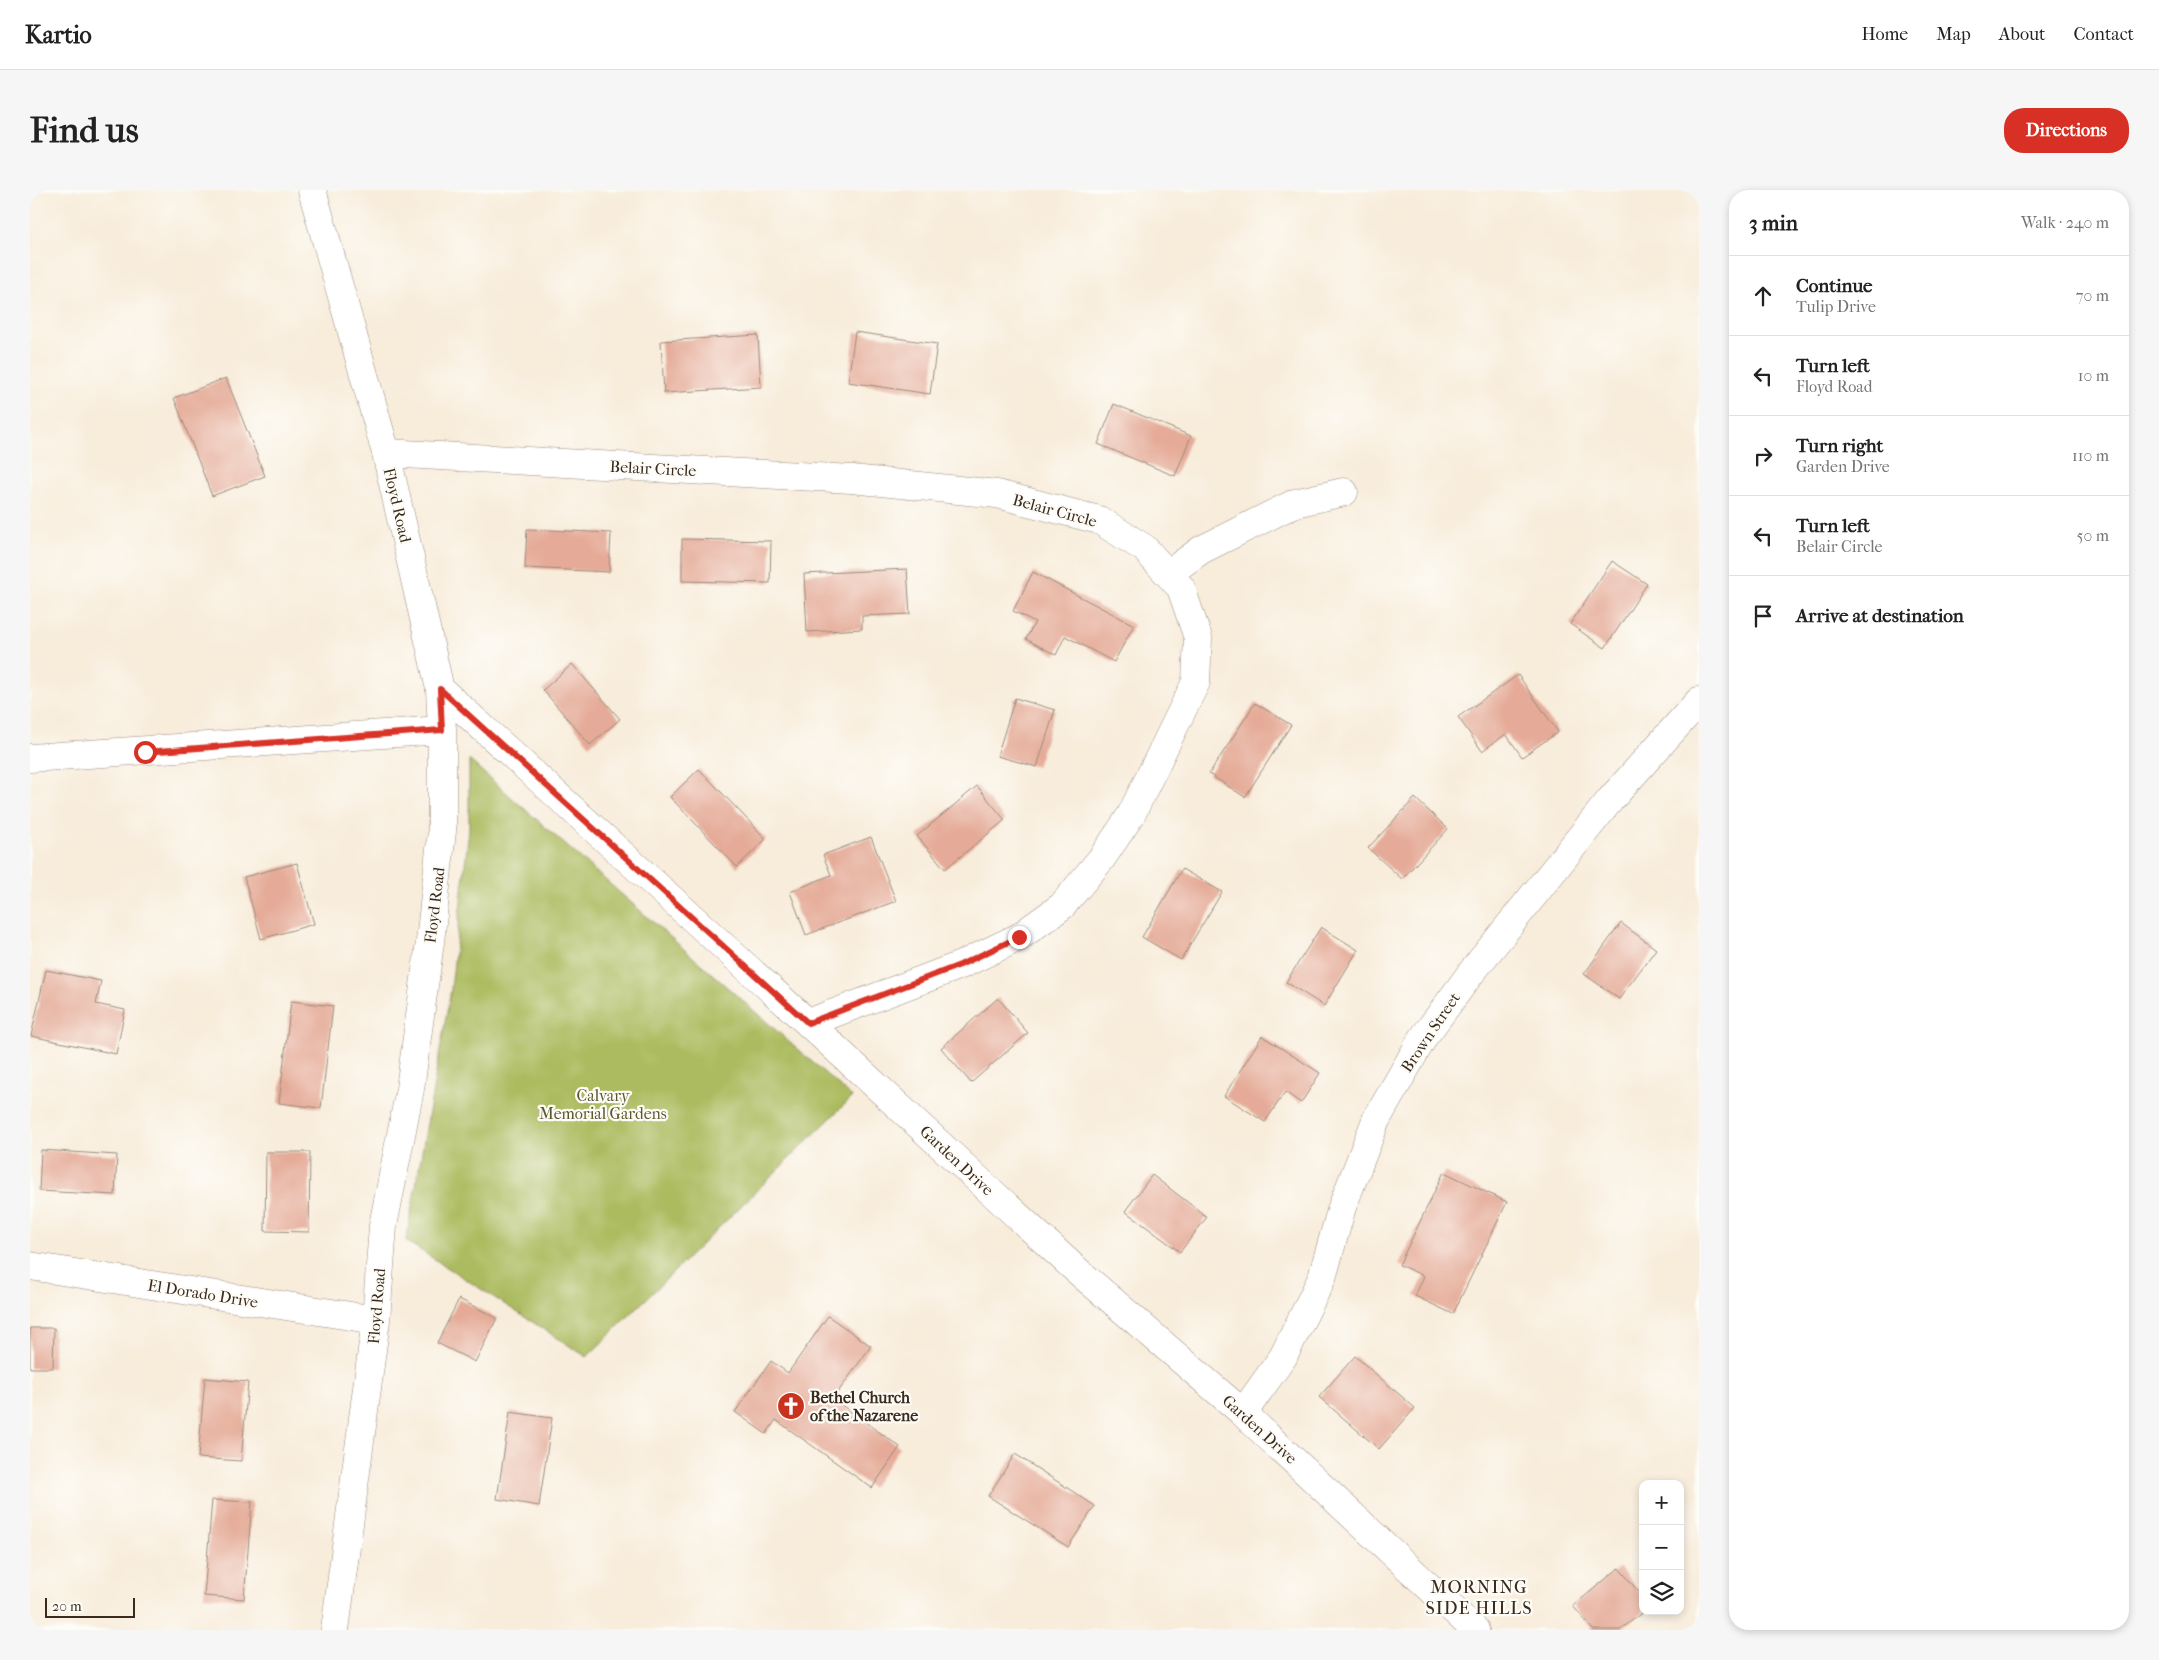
<!DOCTYPE html>
<meta charset="utf-8">
<style>
:root{--surface:#fff;--page:#f6f6f6;--text:#222;--muted:#767676;--line:#e0e0e0;--accent:#d93025}
body{margin:0;font-family:"IM FELL French Canon",serif;background:var(--page);color:var(--text)}
.controls{position:absolute;right:15px;bottom:15px;display:grid;overflow:hidden;border-radius:10px;box-shadow:0 2px 8px #0003}
.controls button{width:45px;height:45px;display:grid;place-items:center;padding:0;border:0;border-bottom:1px solid var(--line);background:var(--surface);color:var(--text);font:25px sans-serif}
.scale{position:absolute;left:15px;bottom:12px;width:90px;box-sizing:border-box;padding-left:5px;border:2px solid #3b2a1e;border-top:0;font-size:14px;line-height:18px;white-space:nowrap;color:#3b2a1e;-webkit-text-stroke:4px #fdfcf7;paint-order:stroke}
.stop{position:absolute;width:15px;height:15px;margin:-11px;border:4px solid #d93025;border-radius:50%;background:#fff}
.stop.end{background:#d93025;border-color:#fff;box-shadow:0 1px 5px #0008}
.list{margin:0;padding:0;list-style:none}
h2{display:flex;justify-content:space-between;align-items:center;height:65px;margin:0;padding:0 20px;font-size:21px}
h2 small{font-size:16px;font-weight:400;color:var(--muted)}
.list li{display:grid;grid-template-columns:32px 1fr auto;gap:15px;align-items:center;box-sizing:border-box;height:80px;padding:0 20px;border-top:1px solid var(--line)}
.list b{display:block;font-size:19px;white-space:nowrap}
.list p{margin:0;font-size:16px;white-space:nowrap;color:var(--muted)}
.list em{font-size:16px;font-style:normal;color:var(--muted)}
.icon{flex:none;width:28px;height:28px;fill:none;stroke:currentColor;stroke-width:2;stroke-linecap:round;stroke-linejoin:round}
.map{position:relative;flex:none;width:1669px;height:1440px;overflow:hidden;border-radius:20px}
header{display:flex;align-items:center;gap:30px;box-sizing:border-box;height:70px;padding:0 25px;background:var(--surface);border-bottom:1px solid var(--line)}
header strong{font-size:24px}
nav{display:flex;gap:28px;margin-inline-start:auto;font-size:18px}
.intro{display:flex;align-items:center;justify-content:space-between;box-sizing:border-box;height:120px;padding:0 30px}
h1{margin:0;font-size:35px}
.button{padding:12px 22px;border-radius:20px;background:var(--accent);color:#fff;font-size:18px;font-weight:700}
main{display:flex;gap:30px;padding:0 30px}
aside{flex:1;background:var(--surface);border-radius:20px;box-shadow:0 2px 8px #0003}
.map>svg:first-child{display:block}
.green{fill:#acbb5e;stroke:#74723e}
.building{fill:#e5ab98}
.lines{fill:none;stroke-linecap:round;stroke-linejoin:round}
.minor-casing{stroke:#9a8b7c;stroke-width:29}
.minor{stroke:#fff;stroke-width:28}
.route{stroke:#d93025;stroke-width:6}
.labels{text-anchor:middle;stroke-width:4.5;stroke-linejoin:round;paint-order:stroke}
.street-label{font-size:16px;fill:#3b2a1e;stroke:#fdfcf7}
.park-label{font-size:16px;fill:#5d5631;stroke:#fdfcf7}
.poi-label{font-size:16px;font-weight:bold;fill:#3b2a1e;stroke:#fdfcf7;text-anchor:start}
.neighbourhood-label{font-size:18px;letter-spacing:1px;fill:#3b2a1e;stroke:#fdfcf7}
</style>
<header>
<strong>Kartio</strong>
<nav><a>Home</a><a>Map</a><a>About</a><a>Contact</a></nav>
</header>
<div class="intro"><h1>Find us</h1><a class="button">Directions</a></div>
<main>
<div class="map">
<svg width="1669" height="1440" viewBox="0 0 1669 1440">
<rect width="100%" height="100%" fill="#fdfcf7"/>
<filter id="ink" filterUnits="userSpaceOnUse"><feTurbulence type="fractalNoise" baseFrequency=".02" numOctaves="2"/><feDisplacementMap in="SourceGraphic" scale="10" xChannelSelector="R" yChannelSelector="G"/><feConvolveMatrix kernelMatrix="1 2 1 2 8 2 1 2 1" color-interpolation-filters="sRGB"/></filter>
<filter id="wash" filterUnits="userSpaceOnUse"><feTurbulence type="fractalNoise" baseFrequency=".0096" numOctaves="4" result="noise"/><feDisplacementMap in="SourceGraphic" scale="20" xChannelSelector="R" yChannelSelector="G"/><feGaussianBlur stdDeviation="1.12" result="paint"/><feColorMatrix in="noise" values="0 0 0 0 0 0 0 0 0 0 0 0 0 0 0 0 0 1.4 0 .05"/><feComposite in="paint" operator="in"/></filter>
<g filter="url(#wash)">
<rect width="100%" height="100%" fill="#f8ecda"/>
<!-- green -->
<path class="green" d="M439,570L822,907L557,1167L376,1051L421,799L439,639Z"/>
<g id="blocks">
<!-- building -->
<path class="building" d="M825,142L907,154L900,204L818,192Z
M728,145L731,197L634,203L631,151Z
M196,188L235,286L182,306L144,208Z
M1084,214L1161,246L1145,286L1068,254Z
M497,339L581,343L579,382L495,378Z
M652,349L741,351L740,393L652,391Z
M1582,371L1617,394L1575,458L1540,434Z
M877,379L880,424L832,426V439L777,442L774,384Z
M1003,382L1104,435L1084,472L1035,446L1026,465L996,449L1005,432L983,421Z
M542,474L590,529L560,555L513,500Z
M1488,485L1528,542L1492,567L1476,544L1452,561L1428,527Z
M985,508L1025,520L1007,577L967,566Z
M1225,513L1261,535L1215,607L1179,584Z
M669,579L736,649L707,677L640,607Z
M947,596L975,630L915,679L887,646Z
M1385,608L1418,639L1372,689L1338,658Z
M841,647L866,711L776,745L760,702L801,685L793,665Z
M267,673L284,734L231,749L214,687Z
M1152,679L1192,702L1151,770L1112,747Z
M1591,733L1626,759L1589,809L1554,784Z
M1291,737L1328,760L1294,816L1256,792Z
M16,780L71,791L66,814L95,820L86,864L1,846Z
M968,808L998,843L941,893L911,858Z
M261,811L303,816L291,918L249,913Z
M1232,846L1290,883L1271,913L1255,902L1235,932L1194,906Z
M11,960L87,965L85,1005L9,1001Z
M236,962H280L279,1042L235,1041Z
M1414,982L1477,1012L1423,1124L1385,1106L1394,1086L1369,1075Z
M1122,985L1177,1027L1150,1062L1095,1021Z
M429,1109L467,1128L445,1172L407,1153Z
M798,1126L841,1156L803,1209L870,1257L842,1298L746,1230L736,1244L705,1222L741,1171L758,1183Z
M0,1138H24L23,1178H0Z
M1325,1166L1385,1218L1349,1259L1289,1207Z
M175,1188L218,1192L211,1271L168,1268Z
M480,1222L522,1228L509,1316L467,1309Z
M985,1264L1065,1316L1038,1357L958,1306Z
M182,1310L222,1312L214,1409L174,1406Z
M1589,1378L1613,1407V1422L1590,1440H1563L1543,1416Z"/>
</g>
</g>
<g filter="url(#ink)">
<use href="#blocks" fill-opacity="0" stroke="#9a8b7c" stroke-width="1"/>
<g class="lines">
<!-- minor casing -->
<g class="minor-casing">
<path id="minor" d="M282,0L356,263L410,499L412,540V641L400,752L380,899L353,1036L346,1130L305,1440
M356,263L822,289L967,304L1069,330L1114,358L1151,398L1168,448L1166,492L1101,625L1072,668L1032,716L989,747L931,775L778,833
M1138,384L1171,360L1265,313L1314,302
M410,499L778,833L1043,1077L1213,1223L1445,1440
M0,568L412,540
M0,1076L346,1130
M1213,1223L1253,1167L1292,1088L1312,1017L1346,930L1393,848L1441,783L1581,609L1669,511"/>
</g>
<!-- minor -->
<use href="#minor" class="minor"/>
</g>
</g>
<g class="lines" filter="url(#ink)">
<!-- route -->
<path class="route" d="M115,562L412,540L410,499L778,833L930,775L989,747"/>
</g>
<!-- icons -->
<defs>
<g id="church-disc" transform="scale(1.4375)"><circle r="9.5" fill="#c8321e" stroke="#fdfcf7"/><path d="M-1.2-6h2.4v3.5h3.3v2.4h-3.3V6h-2.4V-.1h-3.3v-2.4h3.3Z" fill="#fff"/></g>
</defs>
<g fill-rule="evenodd">
<use href="#church-disc" x="761" y="1216"/>
</g>
<g class="labels">
<!-- street labels -->
<g class="street-label">
<text transform="translate(623 278) rotate(3)" y="6">Belair Circle</text>
<text transform="translate(368 315) rotate(77)" y="6">Floyd Road</text>
<text transform="translate(1025 320) rotate(15)" y="6">Belair Circle</text>
<text transform="translate(404 715) rotate(-83)" y="6">Floyd Road</text>
<text transform="translate(1400 842) rotate(-56)" y="6">Brown Street</text>
<text transform="translate(927 970) rotate(43)" y="6">Garden Drive</text>
<text transform="translate(173 1103) rotate(9)" y="6">El Dorado Drive</text>
<text transform="translate(346 1116) rotate(-85)" y="6">Floyd Road</text>
<text transform="translate(1230 1239) rotate(42)" y="6">Garden Drive</text>
</g>
<!-- park labels -->
<g class="park-label">
<text x="573" y="911">Calvary<tspan x="573" dy="18">Memorial Gardens</tspan></text>
</g>
<!-- poi labels -->
<g class="poi-label">
<text x="780" y="1213">Bethel Church<tspan x="780" dy="18">of the Nazarene</tspan></text>
</g>
<!-- neighbourhood labels -->
<g class="neighbourhood-label">
<text x="1449" y="1403">MORNING<tspan x="1449" dy="21">SIDE HILLS</tspan></text>
</g>
</g>
</svg>
<div class="controls">
<button>+</button>
<button>−</button>
<button><svg class="icon" aria-label="layers" viewBox="0 0 24 24"><path d="M12 4l9 5-9 5-9-5zM3 14l9 5 9-5"/></svg></button>
</div>
<div class="scale">20 m</div>
<div class="stop" style="left:115px;top:562px"></div>
<div class="stop end" style="left:989px;top:747px"></div>
</div>
<aside>
<h2>3 min<small>Walk · 240 m</small></h2>
<ul class="list">
<li><svg class="icon" aria-label="ahead" viewBox="0 0 24 24"><path d="M12 20V5M6 11l6-6 6 6"/></svg><div><b>Continue</b><p>Tulip Drive</p></div><em>70 m</em></li>
<li><svg class="icon" aria-label="left" viewBox="0 0 24 24"><path d="M17 20v-9H6M10 6l-5 5 5 5"/></svg><div><b>Turn left</b><p>Floyd Road</p></div><em>10 m</em></li>
<li><svg class="icon" aria-label="right" viewBox="0 0 24 24"><path d="M7 20v-9h11M14 6l5 5-5 5"/></svg><div><b>Turn right</b><p>Garden Drive</p></div><em>110 m</em></li>
<li><svg class="icon" aria-label="left" viewBox="0 0 24 24"><path d="M17 20v-9H6M10 6l-5 5 5 5"/></svg><div><b>Turn left</b><p>Belair Circle</p></div><em>50 m</em></li>
<li><svg class="icon" aria-label="arrive" viewBox="0 0 24 24"><path d="M6 21V4h12l-3 4 3 4H6"/></svg><div><b>Arrive at destination</b></div></li>
</ul>
</aside>
</main>
